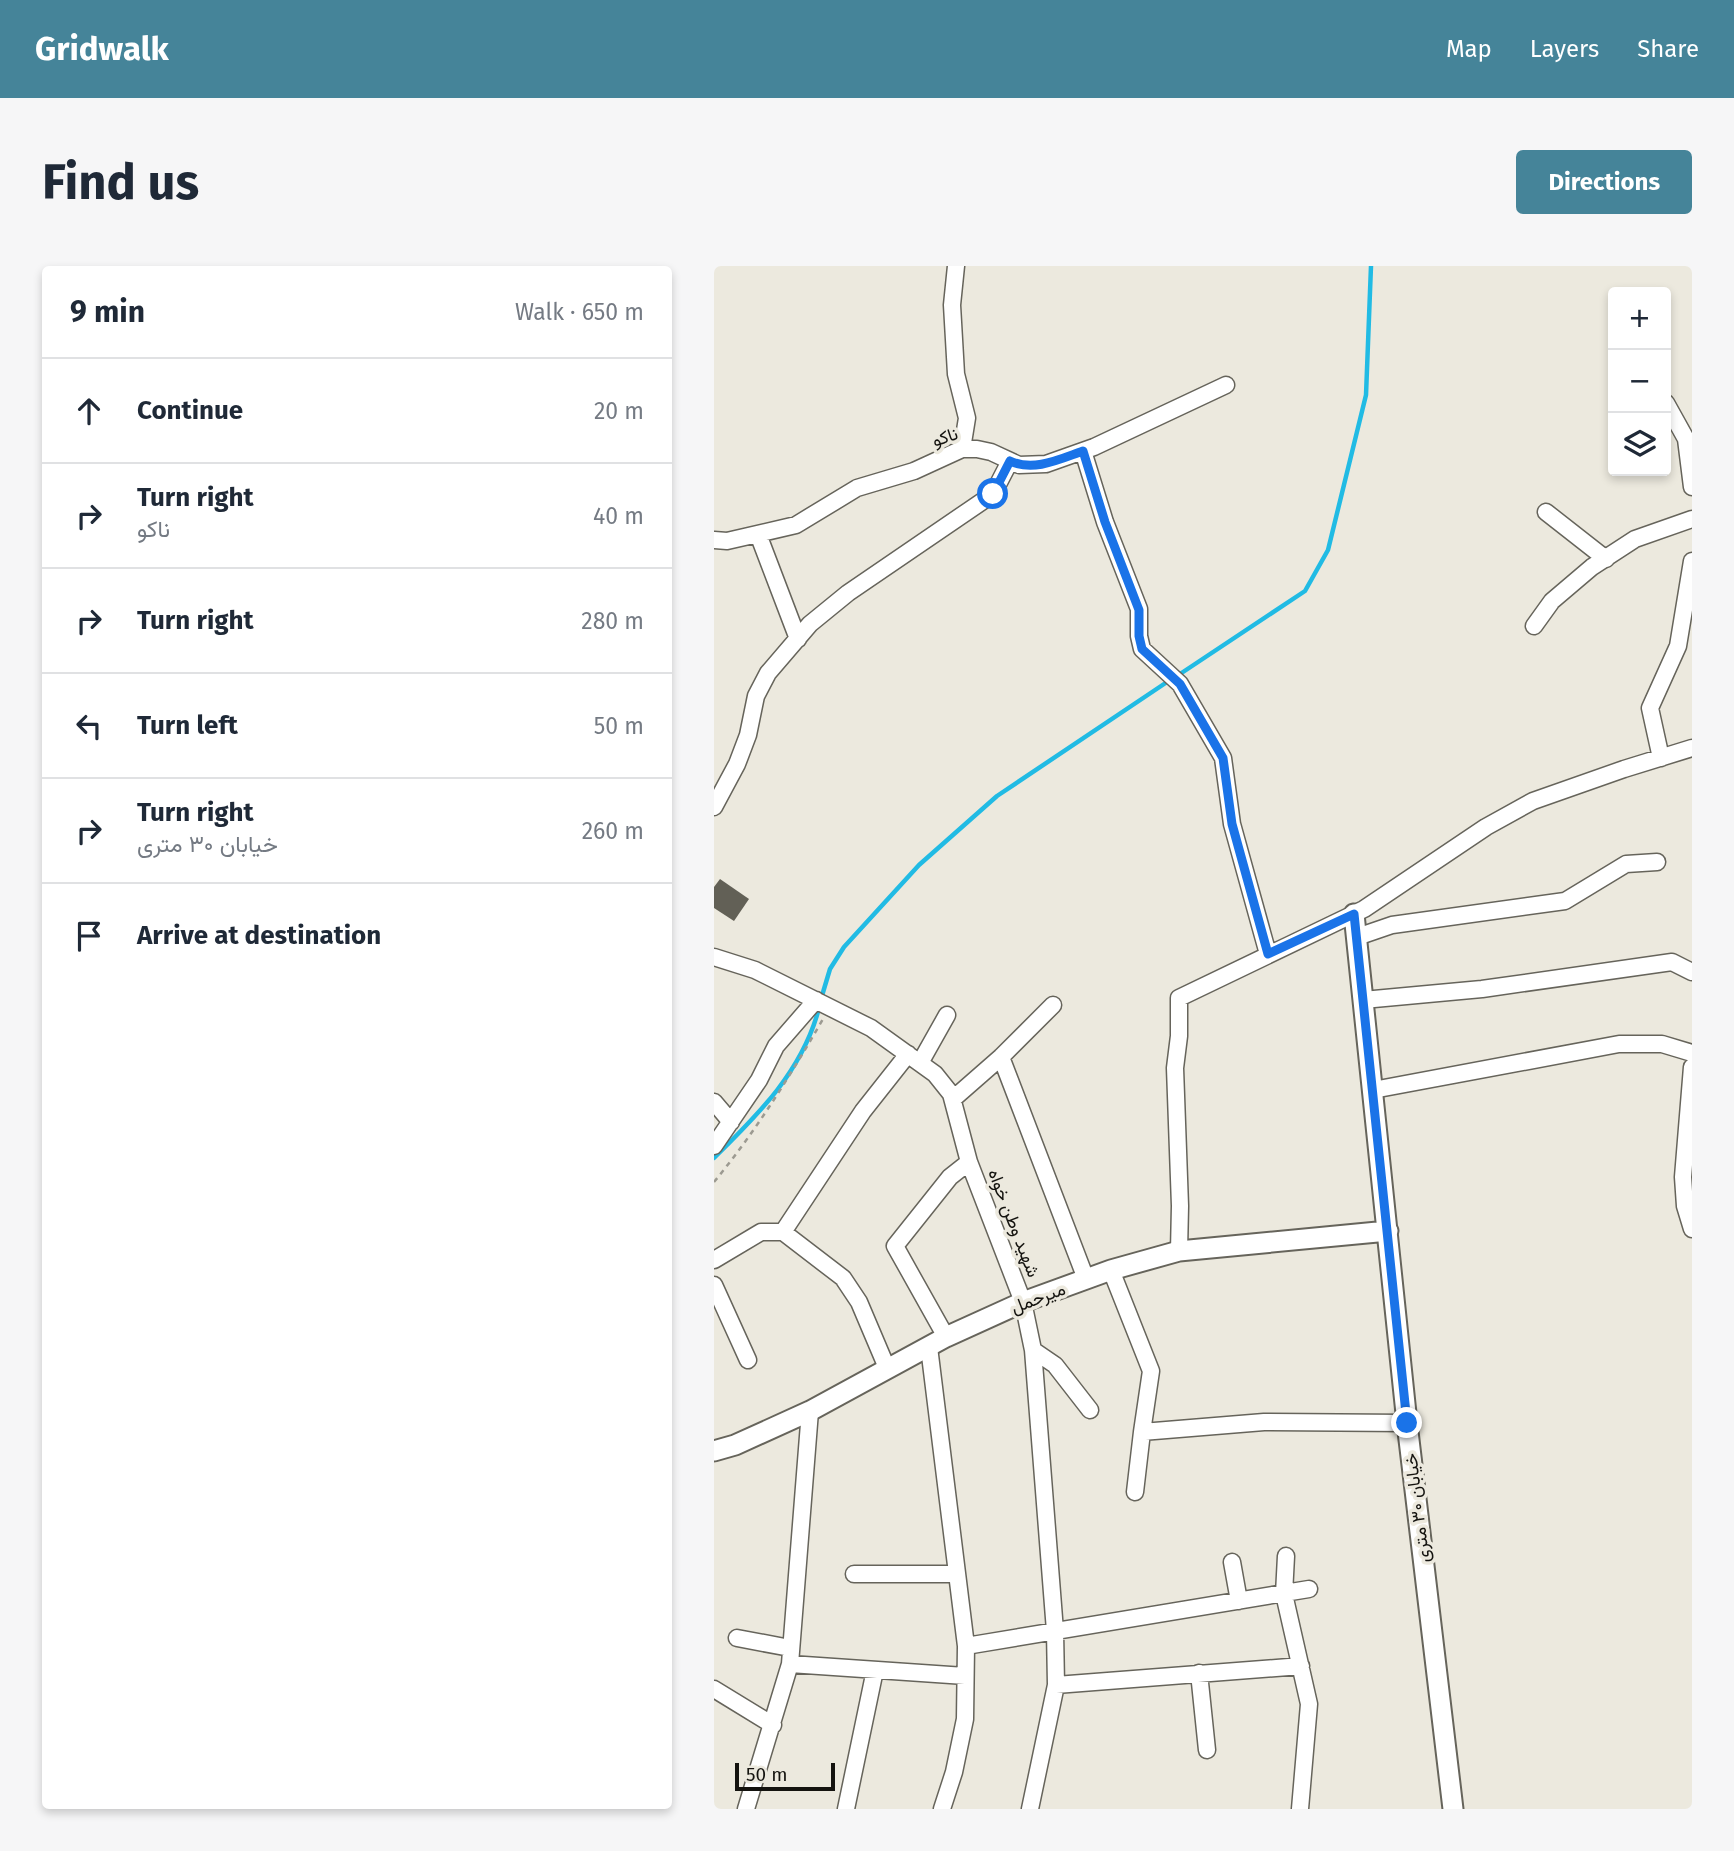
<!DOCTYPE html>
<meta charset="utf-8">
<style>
:root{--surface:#fff;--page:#f6f6f7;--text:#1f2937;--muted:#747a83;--line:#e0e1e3;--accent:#458499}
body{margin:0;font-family:"Fira Sans",Vazirmatn,sans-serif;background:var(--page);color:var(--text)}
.controls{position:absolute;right:21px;top:21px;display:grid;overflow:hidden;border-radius:7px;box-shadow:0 4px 10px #0003}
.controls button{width:63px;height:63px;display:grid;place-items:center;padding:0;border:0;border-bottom:2px solid var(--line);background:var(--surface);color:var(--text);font:35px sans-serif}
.scale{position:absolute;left:21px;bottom:18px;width:100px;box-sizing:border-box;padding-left:7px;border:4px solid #14130f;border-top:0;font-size:19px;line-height:24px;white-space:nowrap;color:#14130f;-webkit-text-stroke:5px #ece9de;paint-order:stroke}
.stop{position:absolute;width:21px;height:21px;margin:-16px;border:5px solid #1a73e8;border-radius:50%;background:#fff}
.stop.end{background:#1a73e8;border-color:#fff;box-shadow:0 2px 7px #0008}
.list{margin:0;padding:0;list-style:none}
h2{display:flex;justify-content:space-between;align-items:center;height:91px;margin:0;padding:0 28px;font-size:30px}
h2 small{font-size:23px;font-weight:400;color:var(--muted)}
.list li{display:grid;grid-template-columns:46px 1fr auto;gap:21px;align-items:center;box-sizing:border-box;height:105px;padding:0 28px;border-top:2px solid var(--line)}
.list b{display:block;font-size:26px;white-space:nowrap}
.list p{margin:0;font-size:23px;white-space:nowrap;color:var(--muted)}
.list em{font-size:23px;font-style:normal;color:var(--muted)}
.icon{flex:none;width:38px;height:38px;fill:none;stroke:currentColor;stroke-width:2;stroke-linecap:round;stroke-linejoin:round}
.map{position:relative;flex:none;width:978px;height:1543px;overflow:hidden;border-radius:7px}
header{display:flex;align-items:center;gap:42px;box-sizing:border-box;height:98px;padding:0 35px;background:var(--accent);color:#fff}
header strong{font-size:33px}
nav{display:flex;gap:38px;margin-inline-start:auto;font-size:24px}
.intro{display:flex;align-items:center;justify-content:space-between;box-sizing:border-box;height:168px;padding:0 42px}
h1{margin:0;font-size:49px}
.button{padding:18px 32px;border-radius:7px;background:var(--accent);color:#fff;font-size:24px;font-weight:700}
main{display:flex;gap:42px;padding:0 42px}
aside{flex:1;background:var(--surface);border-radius:7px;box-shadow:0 4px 10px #0003}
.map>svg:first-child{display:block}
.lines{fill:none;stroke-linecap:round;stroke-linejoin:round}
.stream{stroke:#21bbe4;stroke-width:4.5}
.building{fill:#626056}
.minor-casing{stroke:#66645b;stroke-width:19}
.tertiary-casing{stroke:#66645b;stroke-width:23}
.path{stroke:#9c9a91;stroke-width:2.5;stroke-dasharray:5 5;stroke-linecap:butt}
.minor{stroke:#fff;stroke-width:16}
.tertiary{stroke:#fff;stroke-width:19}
.route{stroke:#1a73e8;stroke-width:9}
.labels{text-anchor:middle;stroke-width:7;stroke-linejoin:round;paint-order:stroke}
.street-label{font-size:18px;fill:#14130f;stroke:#ece9de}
</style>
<header>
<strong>Gridwalk</strong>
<nav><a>Map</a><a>Layers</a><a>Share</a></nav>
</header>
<div class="intro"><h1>Find us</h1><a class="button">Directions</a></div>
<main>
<aside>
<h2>9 min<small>Walk · 650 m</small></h2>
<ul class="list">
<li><svg class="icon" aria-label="ahead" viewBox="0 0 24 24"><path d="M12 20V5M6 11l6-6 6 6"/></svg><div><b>Continue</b></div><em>20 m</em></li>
<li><svg class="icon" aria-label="right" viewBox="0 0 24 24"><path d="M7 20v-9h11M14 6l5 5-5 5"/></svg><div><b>Turn right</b><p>ناکو</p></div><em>40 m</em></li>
<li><svg class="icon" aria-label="right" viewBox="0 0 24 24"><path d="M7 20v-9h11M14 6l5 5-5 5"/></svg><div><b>Turn right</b></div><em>280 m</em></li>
<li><svg class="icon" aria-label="left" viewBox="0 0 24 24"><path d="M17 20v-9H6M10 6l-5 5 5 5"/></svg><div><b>Turn left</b></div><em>50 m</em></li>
<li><svg class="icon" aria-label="right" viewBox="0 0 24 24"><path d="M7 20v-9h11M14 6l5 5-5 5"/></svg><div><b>Turn right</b><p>خیابان ۳۰ متری</p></div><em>260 m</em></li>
<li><svg class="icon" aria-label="arrive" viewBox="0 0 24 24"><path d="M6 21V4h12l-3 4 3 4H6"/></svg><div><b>Arrive at destination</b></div></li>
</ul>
</aside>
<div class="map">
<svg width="978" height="1543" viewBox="0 0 978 1543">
<rect width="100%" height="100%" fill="#ece9de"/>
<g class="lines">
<!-- stream -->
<path class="stream" d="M463,410L591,325L614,284L652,129L657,0
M107,733L116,703L130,681L205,599L283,530L456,414
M0,892C45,848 89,804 105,742"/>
</g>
<!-- building -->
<path class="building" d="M6,613L35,633L20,655L0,642V621Z"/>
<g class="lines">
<!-- minor casing -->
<g class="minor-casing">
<path id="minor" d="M242,0L238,39L242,108L253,152L248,183
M952,137L972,173L978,221
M369,185L391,256L425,343V370L428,383L466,418L509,492L518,558L554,688
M832,246L892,293
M44,268L84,373
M0,274L13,275L82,259L143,222L200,205L248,183H263L277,186L305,199L332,198L380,181L512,119
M820,360L838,335L878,301L921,273L978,253
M947,492L936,442L964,380L978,295
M0,541L23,498L34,469L42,430L54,407L96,358L134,327L279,228L296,195
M643,671L678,659L851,635L912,598L943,596
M0,691L41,704L157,762L221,808L237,828L255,896L309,1036L319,1084L341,1365L342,1419L316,1543
M649,734L768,723L958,696L978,706
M287,791L372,1013
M206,797L233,749
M978,801L969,911L971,940L978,963
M659,824L905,778H948L978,787
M239,833L287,791L339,739
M0,836L17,856
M0,880L45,814L62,780L102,734
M465,985L466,940L461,802L465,770V732L650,643L772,561L819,535L910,503L978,482
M0,994L47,966H69
M397,1004L437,1105L428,1166
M0,1019L34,1094
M232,1071L181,980L236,911L255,896
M215,1081L252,1380L251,1453L240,1506L228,1543
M319,1084L341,1099L376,1144
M173,1102L145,1036L129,1012L69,966L149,845L194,788
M421,1226L428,1166L550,1156L693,1157
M572,1290L570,1328L595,1438L586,1543
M518,1296L525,1335
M140,1308H242
M23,1372L76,1382
M252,1380L595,1323
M76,1398L251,1410
M485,1407L493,1484
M342,1419L587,1400
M0,1423L59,1459
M32,1543L76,1398L96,1145
M132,1543L161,1404"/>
</g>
<!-- tertiary casing -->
<g class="tertiary-casing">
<path id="tertiary" d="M640,648L693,1157L739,1543
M0,1185L21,1179L96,1145L232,1071L309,1036L397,1004L465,985L674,965"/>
</g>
<!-- path -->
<path class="path" d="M0,916C42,865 76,810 109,753"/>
<!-- minor -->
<use href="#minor" class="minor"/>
<!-- tertiary -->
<use href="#tertiary" class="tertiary"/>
</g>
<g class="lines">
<!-- route -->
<path class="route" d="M279,228L296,195C320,206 346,193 369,185L391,256L425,344V370L428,383L466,418L509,492L518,558L554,688L640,648L693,1157"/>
</g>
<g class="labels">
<!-- street labels -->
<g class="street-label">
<text transform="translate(231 171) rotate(-18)" y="6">ناکو</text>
<text transform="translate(300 957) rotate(69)" y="6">شهید وطن خواه</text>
<text transform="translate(324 1032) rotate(-21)" y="6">میرحمل</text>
<text transform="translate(703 1242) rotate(-97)" y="6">خیابان ۳۰ متری</text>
</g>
</g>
</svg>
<div class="controls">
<button>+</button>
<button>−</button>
<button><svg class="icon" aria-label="layers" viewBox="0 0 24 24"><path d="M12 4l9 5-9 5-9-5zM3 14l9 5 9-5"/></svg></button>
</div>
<div class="scale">50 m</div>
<div class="stop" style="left:279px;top:228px"></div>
<div class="stop end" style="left:693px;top:1157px"></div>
</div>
</main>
